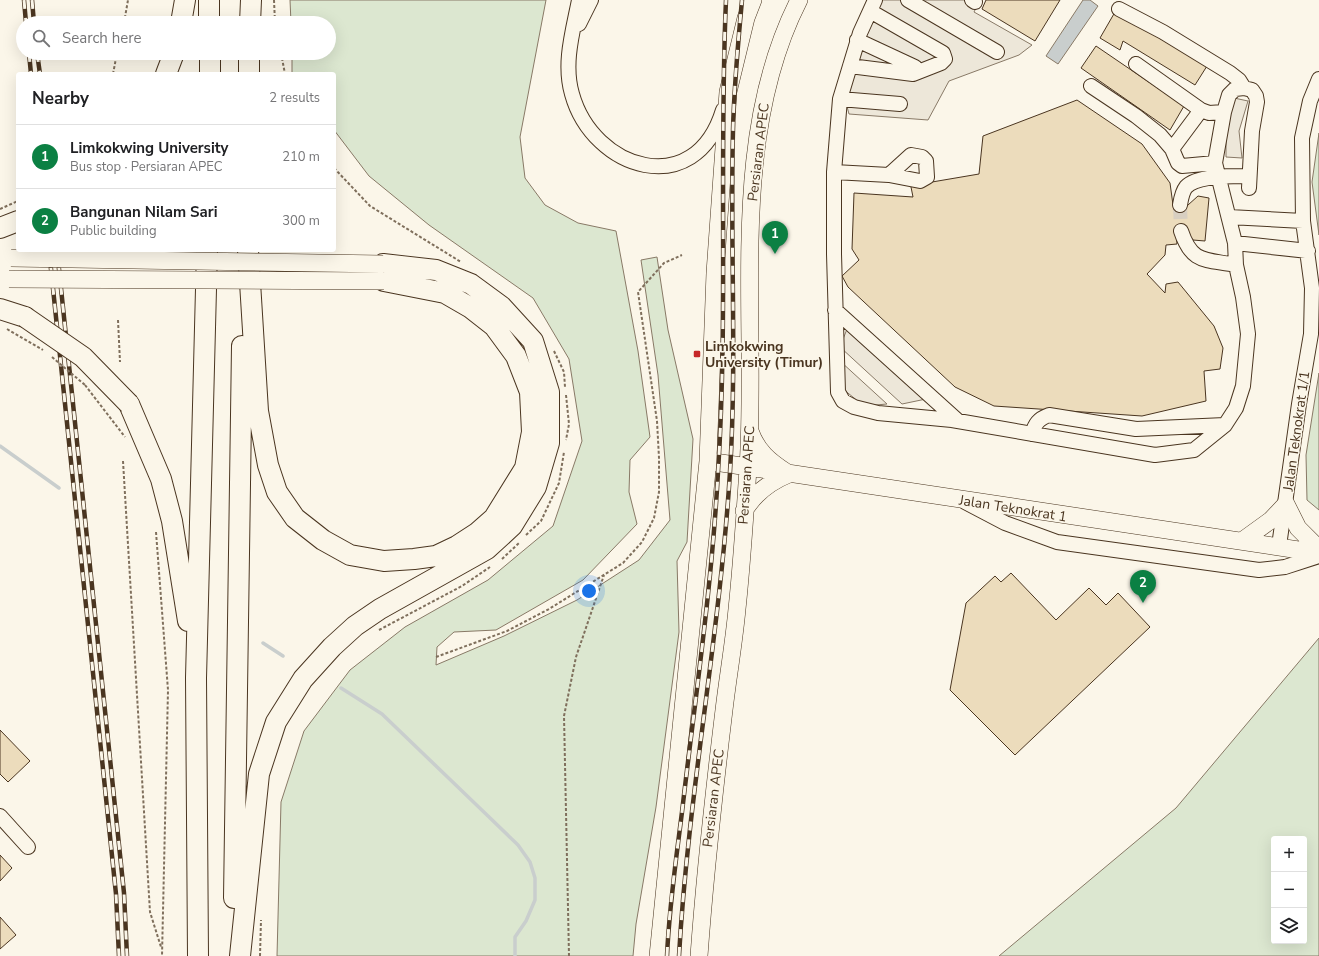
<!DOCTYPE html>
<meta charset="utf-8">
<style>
:root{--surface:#fff;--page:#f2f2f2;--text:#202124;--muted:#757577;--line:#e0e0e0;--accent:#0b8043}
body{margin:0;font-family:"Nunito Sans",sans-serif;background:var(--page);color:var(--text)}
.controls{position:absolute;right:12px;bottom:12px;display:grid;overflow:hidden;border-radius:4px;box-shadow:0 4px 16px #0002}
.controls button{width:36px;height:36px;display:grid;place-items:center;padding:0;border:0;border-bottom:1px solid var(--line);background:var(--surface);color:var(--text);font:20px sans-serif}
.you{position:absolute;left:589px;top:591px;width:14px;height:14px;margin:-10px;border:3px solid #fff;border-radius:50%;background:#1a73e8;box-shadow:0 0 0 6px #1a73e833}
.badge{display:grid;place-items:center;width:26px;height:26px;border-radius:50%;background:var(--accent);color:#fff;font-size:13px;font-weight:700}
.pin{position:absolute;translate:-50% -33px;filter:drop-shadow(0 1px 2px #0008)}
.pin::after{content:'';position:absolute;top:21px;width:14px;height:12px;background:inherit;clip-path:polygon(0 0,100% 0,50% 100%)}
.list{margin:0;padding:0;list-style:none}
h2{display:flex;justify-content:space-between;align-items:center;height:52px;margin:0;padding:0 16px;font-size:17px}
h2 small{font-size:13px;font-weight:400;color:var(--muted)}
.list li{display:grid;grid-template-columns:26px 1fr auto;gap:12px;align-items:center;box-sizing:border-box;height:64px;padding:0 16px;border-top:1px solid var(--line)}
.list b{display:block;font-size:15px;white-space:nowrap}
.list p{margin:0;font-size:13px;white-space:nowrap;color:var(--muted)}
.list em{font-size:13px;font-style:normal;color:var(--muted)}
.icon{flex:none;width:22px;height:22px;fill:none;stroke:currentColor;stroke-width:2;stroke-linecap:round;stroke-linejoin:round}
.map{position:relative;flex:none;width:1319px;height:956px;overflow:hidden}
.search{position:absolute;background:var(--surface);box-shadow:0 4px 16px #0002;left:16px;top:16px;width:320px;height:44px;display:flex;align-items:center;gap:10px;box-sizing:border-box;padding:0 14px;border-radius:22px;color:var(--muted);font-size:15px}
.panel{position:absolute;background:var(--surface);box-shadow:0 4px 16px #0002;left:16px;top:72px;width:320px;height:180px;border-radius:4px}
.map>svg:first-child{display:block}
.green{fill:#dce7d0;stroke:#887966;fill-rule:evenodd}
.parking{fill:#ede7d9;stroke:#887966}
.water{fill:#c9cecd;stroke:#887966}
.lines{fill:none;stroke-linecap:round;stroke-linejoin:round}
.stream{stroke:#c9cecd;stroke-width:3.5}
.building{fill:#ecdcbc;stroke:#4a3520}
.minor-tunnel{stroke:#d8cfc1;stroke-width:14;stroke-dasharray:14 7;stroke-linecap:butt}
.minor-casing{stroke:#4a3520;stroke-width:16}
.major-casing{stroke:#4a3520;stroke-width:18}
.highway-casing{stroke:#4a3520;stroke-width:22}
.path{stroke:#7f6f5c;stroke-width:2;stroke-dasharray:3 2;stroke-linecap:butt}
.minor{stroke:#fbf6e9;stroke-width:14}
.major{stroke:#fbf6e9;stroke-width:17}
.highway{stroke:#fbf6e9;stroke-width:20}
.rail-casing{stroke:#4a3520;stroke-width:4.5}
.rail{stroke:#fbf6e9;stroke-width:3;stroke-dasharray:9;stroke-linecap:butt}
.major-bridge-casing{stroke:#4a3520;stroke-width:18;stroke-linecap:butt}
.highway-bridge-casing{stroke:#4a3520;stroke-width:22;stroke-linecap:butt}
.path-bridge{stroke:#7f6f5c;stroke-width:2;stroke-dasharray:3 2;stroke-linecap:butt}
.major-bridge{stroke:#fbf6e9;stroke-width:17}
.highway-bridge{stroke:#fbf6e9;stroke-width:20}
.poi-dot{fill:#c62828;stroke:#fbf6e9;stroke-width:1.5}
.labels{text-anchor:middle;stroke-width:3;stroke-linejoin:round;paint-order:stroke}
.street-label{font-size:14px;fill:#4a3520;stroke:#fbf6e9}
.poi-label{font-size:14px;font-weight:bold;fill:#4a3520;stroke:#fbf6e9;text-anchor:start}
</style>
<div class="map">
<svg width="1319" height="956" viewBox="0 0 1319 956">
<rect width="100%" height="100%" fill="#fbf6e9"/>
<!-- green -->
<path class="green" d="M290,0H546L520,137L525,178L545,205L578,223L616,231L638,351L650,437L630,460L629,492L637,524L583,580L496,630L454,632L437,647L436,665L504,636L577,600L639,560L670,520L658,375L641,260L657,257L668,330L693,439L687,542L677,561L679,632L656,807L636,924L633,956H277L281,802L304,731L350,670L405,627L488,580L553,526L582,441L569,359L533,298L429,225L369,176L334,130V74H292V53H329V23H291Z
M1319,133V235L1312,182Z
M1319,373V510L1307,500L1306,455Z
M1319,638V956H999L1176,808ZM1274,839H1304V941H1274Z"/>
<!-- parking -->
<path class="parking" d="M882,0H980L974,12L1032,45L1019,55L949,81L928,120L849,114L845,99L867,33Z
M1234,98L1248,101L1239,131L1242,158L1226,157V128Z
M847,329L926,399L902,404L840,347Z
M840,361L887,404L864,406L838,385Z"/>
<!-- water -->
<path class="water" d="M1083,0H1090L1098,6L1058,64L1046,56Z"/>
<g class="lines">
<!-- stream -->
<path class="stream" d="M0,446L59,488
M263,643L283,656
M341,688L382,714L488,816L518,845L530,862L535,878V900L526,921L515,937V956"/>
</g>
<!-- building -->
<path class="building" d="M986,0H1060L1035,41L982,9Z
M1115,12L1207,66L1195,85L1123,41L1120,50L1100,38Z
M1096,46L1184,106L1170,130L1081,68Z
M1077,100L1142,144L1170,183L1173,205H1188L1198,196L1209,198L1205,241L1193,240L1186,231L1176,230L1177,244L1166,245L1165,255L1147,274L1165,293L1166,284L1178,282L1214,326L1223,348L1220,369L1204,371L1206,401L1142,416L994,406L955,387L848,287L842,276L859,260L852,249L854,193L913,197L910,182H932L979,174L983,136Z
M1011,573L1056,620L1089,588L1106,605L1118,593L1150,627L1015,755L950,690L966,603L995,576L1001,582Z
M0,730L30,761L8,782L0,774Z
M0,855L12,868L0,881Z
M0,917L16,935L0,949Z"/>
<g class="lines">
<!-- minor-tunnel -->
<path class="minor-tunnel" d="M1180,205L1181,231"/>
<!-- minor casing -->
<g class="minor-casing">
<path id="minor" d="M579,0C573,31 563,63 572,94C593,170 695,202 723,110
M875,0L860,33L840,99L834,172V254L838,392L843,401L854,407L878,413L952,420L1155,455L1194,450L1225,425L1236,408L1243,386L1248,334L1243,297L1236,265L1235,243L1215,163L1224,112L1229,95L1235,89L1244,88L1252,90L1256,96L1257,102L1252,131L1249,188
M908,0L997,52
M972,0L975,2
M1119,9L1163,32L1230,73L1239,80L1244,88
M579,24L591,0
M857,40L915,67L917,72
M1136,64L1201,110L1209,113L1224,112
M850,66L913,74L941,63L945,59L943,53L870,11
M1091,86L1136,116L1160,135L1172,149L1178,163L1182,166L1215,163
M840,99L900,104
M1172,149L1201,110
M834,172L889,175L920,181L927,177L926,161L922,157L911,155L889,175
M1180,205C1181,199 1182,192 1186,187C1197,175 1234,176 1249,176
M1229,217L1303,221
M1181,231C1192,264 1205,259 1236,265
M1235,243L1308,251
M835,310L958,421
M1032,434C1035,424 1038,419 1049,415L1136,429L1225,425
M965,502L1005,523L1057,542L1259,570L1285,567L1319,556
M1279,546L1299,404L1311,334L1312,288L1303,221L1302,138L1310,101L1319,79
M0,816L28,847"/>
</g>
<!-- major casing -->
<g class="major-casing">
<path id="major" d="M750,431C757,451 769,461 786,472
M708,461L1319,553
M744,511C755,493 769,482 789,474
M1242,541L1271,520L1286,504L1298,528L1319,549
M658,956L708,461L715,273L728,92L746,18L753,0
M699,956C705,874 714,792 724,710C728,676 734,642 737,609C742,562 745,515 748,468C758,315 727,141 799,0"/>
</g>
<!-- highway casing -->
<g class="highway-casing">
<path id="highway" d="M209,0V23
M181,23L185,0
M250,23L251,0
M210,53V74
M166,74L174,53
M249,74V53
M0,228L18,221
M248,250L258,411L268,465L277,492L295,518L323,540L350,555L384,561L414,559L436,556L457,546L477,533L494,518L525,468L532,432L530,392L516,356L494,326L471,308L445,293L384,281
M0,309L25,317
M129,404L161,479L172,521L188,621
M234,898L242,346
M198,956L196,678L207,250
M240,956L259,774L276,722L303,679L332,647L355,626L380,609L487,549L512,526L536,487L549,443V392L533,341L501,306L471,284L436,270L383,264"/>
</g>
<!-- path -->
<path class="path" d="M274,0L275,23
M124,23L128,0
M281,53L285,74
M113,74L117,53
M334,168L370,206L461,262
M0,209L18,201
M118,320L120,362
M7,329L43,350
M554,351L564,372L565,387
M85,385L125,437
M566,395L569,424L566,440
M123,461L150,912L161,947
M156,532L168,690L162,956
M526,535L541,521L559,483L564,452
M502,559L519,543
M379,630L462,586L490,567
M436,657L507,631L549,609L623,563L642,542L654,518L659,492V458L657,421L638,292L664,263L682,255
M260,956L261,920
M569,956L564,716L576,657L604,575"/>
<!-- minor -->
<use href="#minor" class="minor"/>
<!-- major -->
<use href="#major" class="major"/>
<!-- highway -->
<use href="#highway" class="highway"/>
<!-- rail casing -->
<g class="rail-casing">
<path id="rail" d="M24,0L26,23
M32,0L34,23
M29,53L31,74
M37,53L40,74
M49,250L116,894L119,956
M57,250L124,893L127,956
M667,956C669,908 676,860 682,812C695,699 712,586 718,472C728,315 719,157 726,0
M679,956C688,794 720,634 730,472C737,358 730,244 733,130C734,86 738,43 742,0"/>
</g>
<!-- rail -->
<use href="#rail" class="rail"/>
<!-- major-bridge casing -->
<g class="major-bridge-casing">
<path id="major-bridge" d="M11,258L383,264
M9,279L384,281"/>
</g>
<!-- highway-bridge casing -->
<g class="highway-bridge-casing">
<path id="highway-bridge" d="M25,317L83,357L129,404"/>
</g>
<!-- path-bridge -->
<path class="path-bridge" d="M52,357L85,385"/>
<!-- major-bridge -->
<use href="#major-bridge" class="major-bridge"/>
<!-- highway-bridge -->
<use href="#highway-bridge" class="highway-bridge"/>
</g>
<!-- markers -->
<rect class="poi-dot" x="693" y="350" width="8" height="8" rx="2"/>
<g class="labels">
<!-- street labels -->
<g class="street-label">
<text transform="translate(758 152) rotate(-83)" y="5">Persiaran APEC</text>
<text transform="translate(1296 431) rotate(-82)" y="5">Jalan Teknokrat 1/1</text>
<text transform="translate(746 475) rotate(-86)" y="5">Persiaran APEC</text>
<text transform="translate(1013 508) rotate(9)" y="5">Jalan Teknokrat 1</text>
<text transform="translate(713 798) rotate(-83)" y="5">Persiaran APEC</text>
</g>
<!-- poi labels -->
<g class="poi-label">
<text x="705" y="351">Limkokwing<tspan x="705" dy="16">University (Timur)</tspan></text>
</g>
</g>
</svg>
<div class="controls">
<button>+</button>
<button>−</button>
<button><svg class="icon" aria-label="layers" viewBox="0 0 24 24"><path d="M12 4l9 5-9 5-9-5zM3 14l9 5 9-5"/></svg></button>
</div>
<div class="you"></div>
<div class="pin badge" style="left:775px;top:254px">1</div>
<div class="pin badge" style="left:1143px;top:603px">2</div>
<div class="search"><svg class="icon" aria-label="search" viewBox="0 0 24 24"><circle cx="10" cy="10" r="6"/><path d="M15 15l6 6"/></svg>Search here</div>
<section class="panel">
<h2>Nearby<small>2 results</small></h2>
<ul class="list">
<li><span class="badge">1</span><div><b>Limkokwing University</b><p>Bus stop · Persiaran APEC</p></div><em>210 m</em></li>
<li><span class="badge">2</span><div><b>Bangunan Nilam Sari</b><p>Public building</p></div><em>300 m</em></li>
</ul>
</section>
</div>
